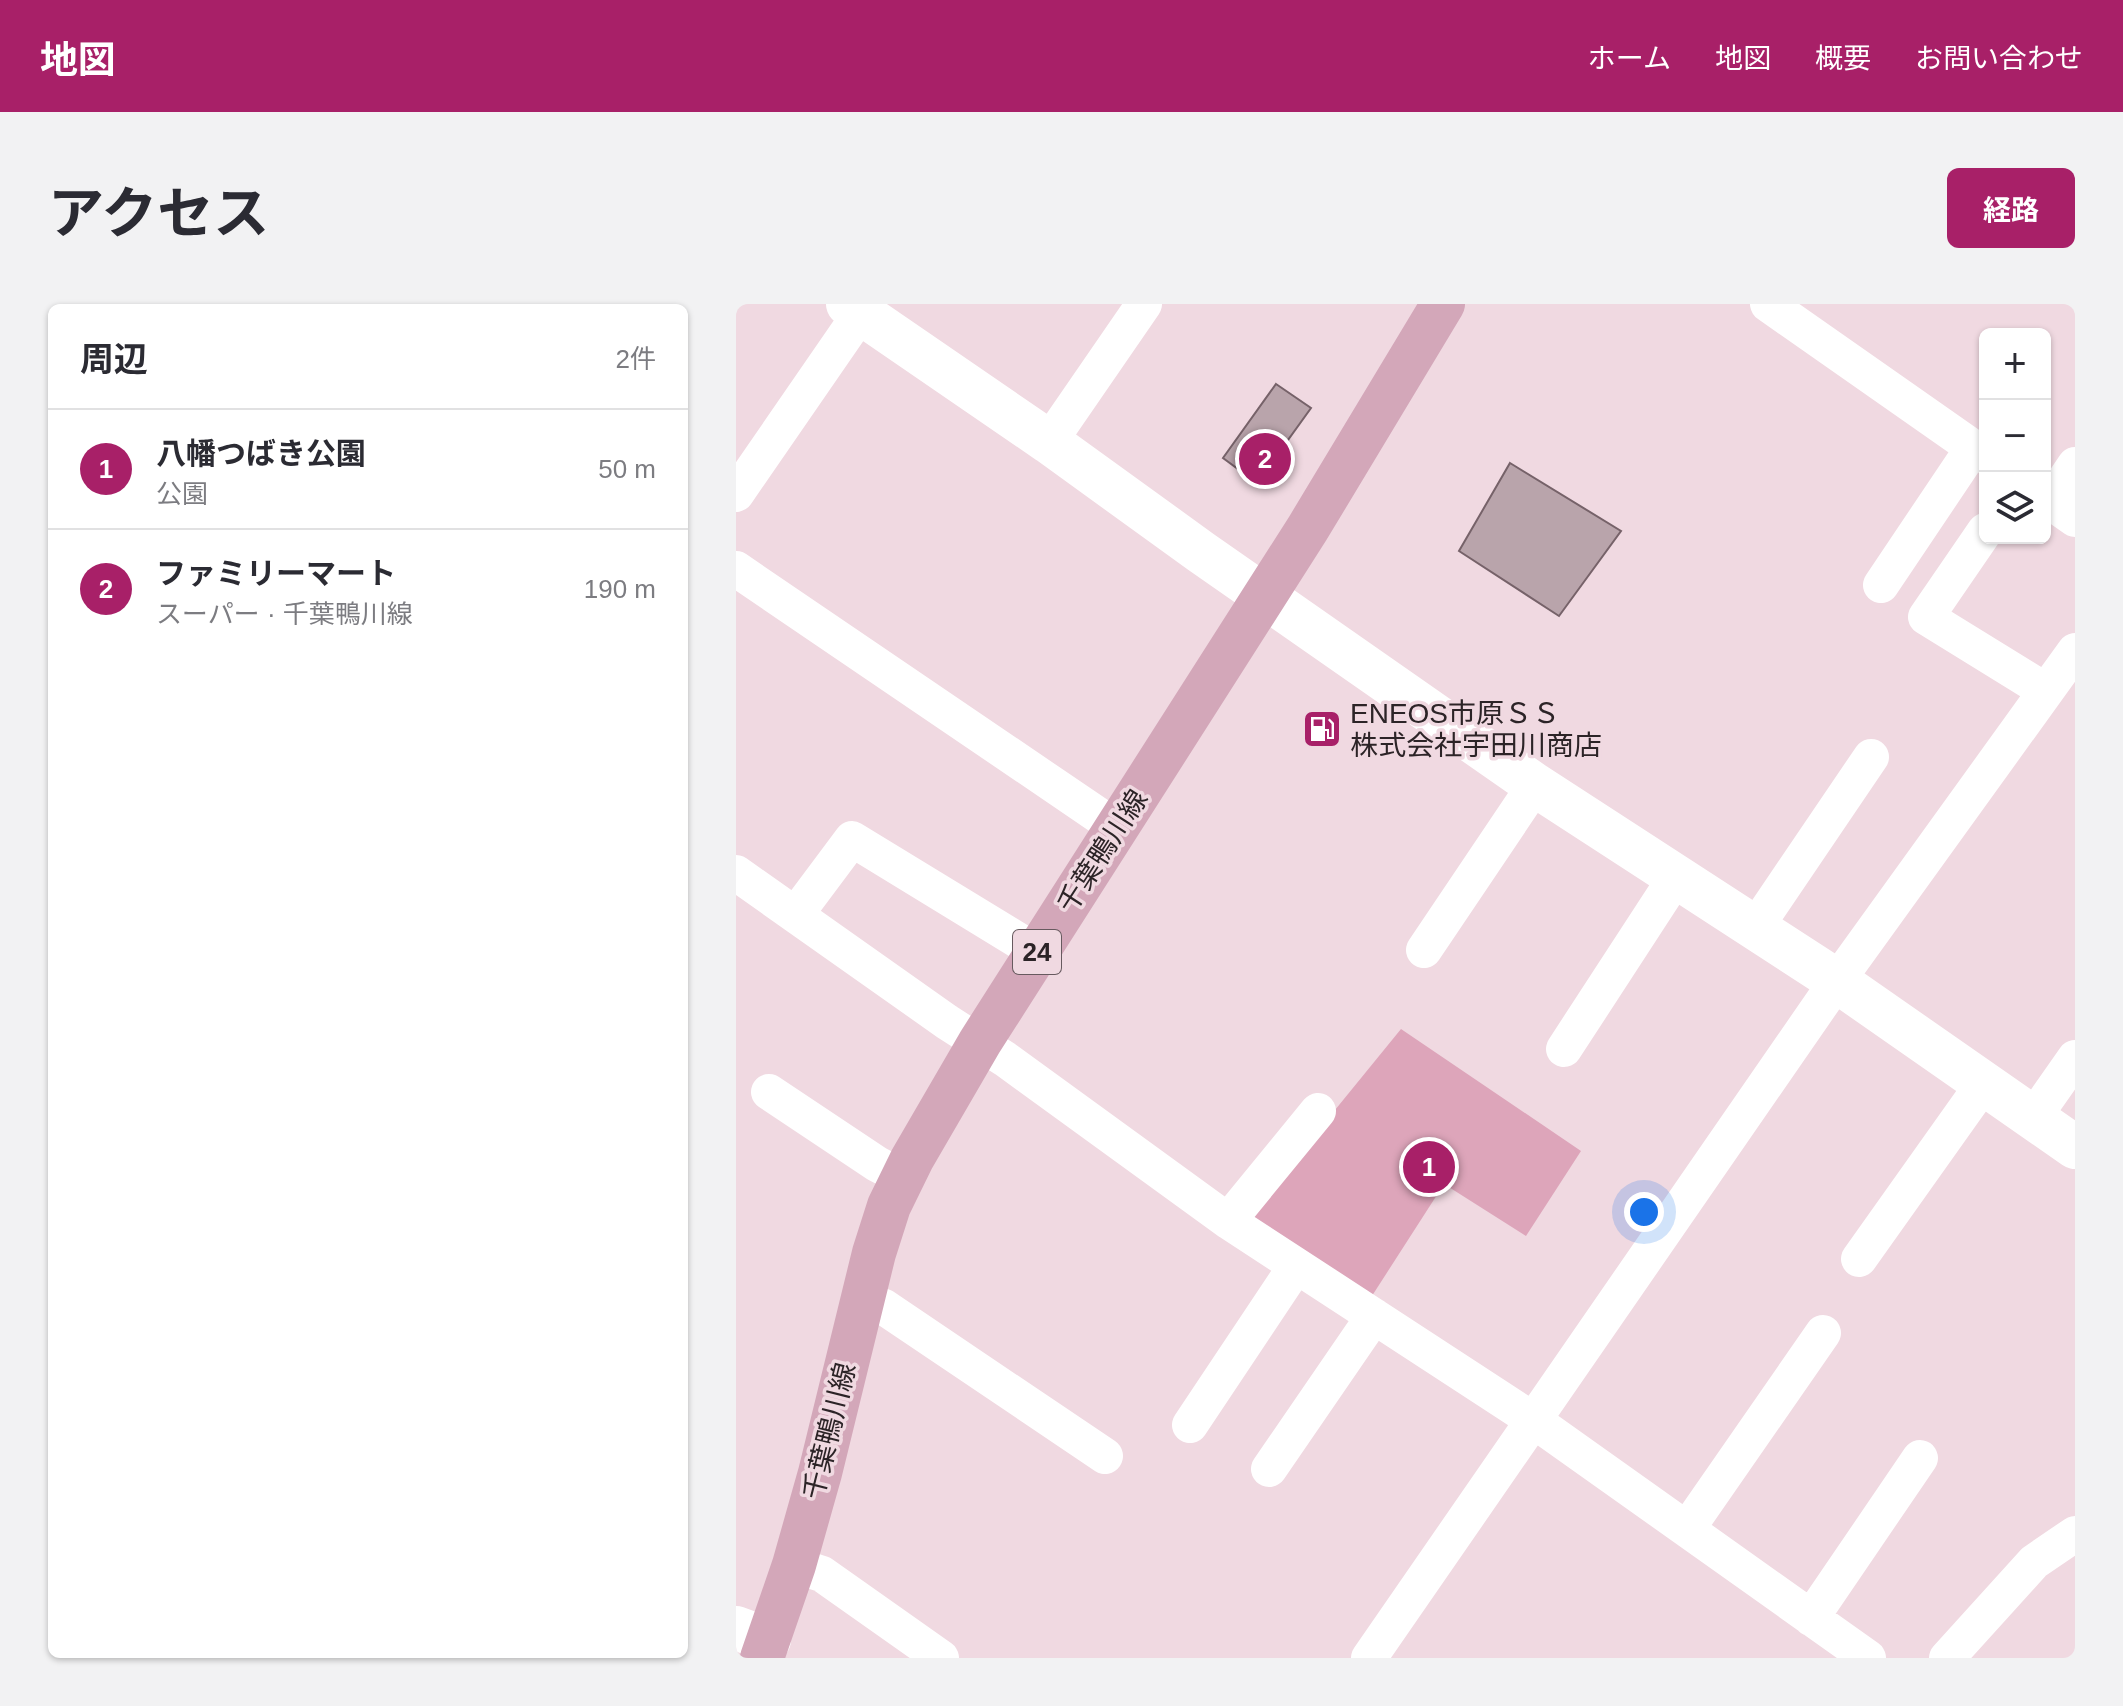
<!DOCTYPE html>
<html lang="ja">
<meta charset="utf-8">
<style>
:root{--surface:#fff;--page:#f2f2f3;--text:#2b2b33;--muted:#7c7c81;--line:#e1e1e2;--accent:#a82068}
body{margin:0;font-family:Arial,"Noto Sans JP",sans-serif;background:var(--page);color:var(--text)}
.controls{position:absolute;right:24px;top:24px;display:grid;overflow:hidden;border-radius:12px;box-shadow:0 2px 6px #0004}
.controls button{width:72px;height:72px;display:grid;place-items:center;padding:0;border:0;border-bottom:2px solid var(--line);background:var(--surface);color:var(--text);font:40px sans-serif}
.you{position:absolute;left:908px;top:908px;width:28px;height:28px;margin:-20px;border:6px solid #fff;border-radius:50%;background:#1a73e8;box-shadow:0 0 0 12px #1a73e833}
.badge{display:grid;place-items:center;width:52px;height:52px;border-radius:50%;background:var(--accent);color:#fff;font-size:26px;font-weight:700}
.pin{position:absolute;translate:-50% -50%;border:4px solid #fff;box-shadow:0 2px 8px #0006}
.list{margin:0;padding:0;list-style:none}
h2{display:flex;justify-content:space-between;align-items:center;height:104px;margin:0;padding:0 32px;font-size:34px}
h2 small{font-size:26px;font-weight:400;color:var(--muted)}
.list li{display:grid;grid-template-columns:52px 1fr auto;gap:24px;align-items:center;box-sizing:border-box;height:120px;padding:0 32px;border-top:2px solid var(--line)}
.list b{display:block;font-size:30px;white-space:nowrap}
.list p{margin:0;font-size:26px;white-space:nowrap;color:var(--muted)}
.list em{font-size:26px;font-style:normal;color:var(--muted)}
.icon{flex:none;width:44px;height:44px;fill:none;stroke:currentColor;stroke-width:2;stroke-linecap:round;stroke-linejoin:round}
.map{position:relative;flex:none;width:1339px;height:1354px;overflow:hidden;border-radius:12px}
header{display:flex;align-items:center;gap:48px;box-sizing:border-box;height:112px;padding:0 40px;background:var(--accent);color:#fff}
header strong{font-size:38px}
nav{display:flex;gap:44px;margin-inline-start:auto;font-size:28px}
.intro{display:flex;align-items:center;justify-content:space-between;box-sizing:border-box;height:192px;padding:0 48px}
h1{margin:0;font-size:56px}
.button{padding:20px 36px;border-radius:12px;background:var(--accent);color:#fff;font-size:28px;font-weight:700}
main{display:flex;gap:48px;padding:0 48px}
aside{flex:1;background:var(--surface);border-radius:12px;box-shadow:0 2px 6px #0004}
.map>svg:first-child{display:block}
.green{fill:#dda5ba}
.building{fill:#b9a4ab;stroke:#766269;stroke-width:2}
.lines{fill:none;stroke-linecap:round;stroke-linejoin:round}
.minor{stroke:#fff;stroke-width:36}
.tertiary{stroke:#fff;stroke-width:44}
.primary{stroke:#d3a7b9;stroke-width:44}
.labels{text-anchor:middle;stroke-width:7;stroke-linejoin:round;paint-order:stroke}
.shield{fill:#f0d9e1;stroke:#675a5f;stroke-width:2}
.shield-label{font-size:26px;font-weight:bold;fill:#2c2427}
.poi-label{font-size:28px;fill:#2c2427;stroke:#f0d9e1;text-anchor:start}
.street-label{font-size:28px;fill:#2c2427;stroke:#f0d9e1}
</style>
<header>
<strong>地図</strong>
<nav><a>ホーム</a><a>地図</a><a>概要</a><a>お問い合わせ</a></nav>
</header>
<div class="intro"><h1>アクセス</h1><a class="button">経路</a></div>
<main>
<aside>
<h2>周辺<small>2件</small></h2>
<ul class="list">
<li><span class="badge">1</span><div><b>八幡つばき公園</b><p>公園</p></div><em>50 m</em></li>
<li><span class="badge">2</span><div><b>ファミリーマート</b><p>スーパー · 千葉鴨川線</p></div><em>190 m</em></li>
</ul>
</aside>
<div class="map">
<svg width="1339" height="1354" viewBox="0 0 1339 1354">
<rect width="100%" height="100%" fill="#f0d9e1"/>
<!-- green -->
<path class="green" d="M665,725L845,847L790,932L708,880L634,995L511,914Z"/>
<!-- building -->
<path class="building" d="M540,80L575,104L521,179L487,154Z
M774,159L885,227L823,312L723,247Z"/>
<g class="lines">
<!-- minor -->
<path class="minor" d="M1032,0L1249,152
M313,138L408,0
M0,190L131,0
M1309,194L1339,215
M1314,198L1339,161
M1249,227L1190,313L1310,387
M0,265L381,524
M1145,281L1237,144
M0,569L211,718L269,755L492,917L797,1116L1132,1354
M60,610L116,535L301,648
M1019,624L1135,453
M688,646L799,481
M828,745L940,573
M33,788L141,860L168,874
M1297,814L1339,754
M492,917L582,807
M1123,955L1248,779
M126,994L148,1003L369,1152
M454,1121L560,962
M533,1165L638,1012
M951,1225L1087,1029
M58,1261L86,1270L205,1354
M1075,1314L1184,1154
M633,1354L1101,677L1339,347
M1211,1354L1298,1258L1339,1230"/>
<!-- tertiary -->
<path class="tertiary" d="M112,0L313,138L465,248L799,481L1101,677L1339,843
M0,1324L33,1336"/>
<!-- primary -->
<path class="primary" d="M26,1354L58,1261L84,1169L138,949L153,902L176,855L244,738L572,224L707,0"/>
</g>
<!-- icons -->
<defs>
<g id="fuel-square" transform="scale(2)"><rect x="-9" y="-9" width="18" height="18" rx="4" fill="#a82068" stroke="#f0d9e1"/><path d="M-5.5-6h7V0h2V4h1.3V-2.5L3-4.5l.8-.8L6-3V5H2.5V1h-1V6h-7ZM-4.2-4.7v3.2H.2V-4.7Z" fill="#fff"/></g>
</defs>
<g fill-rule="evenodd">
<use href="#fuel-square" x="586" y="425"/>
</g>
<g class="labels">
<!-- shield labels -->
<rect class="shield" x="277" y="626" width="48" height="44" rx="6"/>
<g class="shield-label">
<text x="301" y="657">24</text>
</g>
<!-- poi labels -->
<g class="poi-label">
<text x="614" y="419">ENEOS市原ＳＳ<tspan x="614" dy="32">株式会社宇田川商店</tspan></text>
</g>
<!-- street labels -->
<g class="street-label">
<text transform="translate(366 547) rotate(-57)" y="10">千葉鴨川線</text>
<text transform="translate(93 1127) rotate(-76)" y="10">千葉鴨川線</text>
</g>
</g>
</svg>
<div class="controls">
<button>+</button>
<button>−</button>
<button><svg class="icon" aria-label="layers" viewBox="0 0 24 24"><path d="M12 4l9 5-9 5-9-5zM3 14l9 5 9-5"/></svg></button>
</div>
<div class="you"></div>
<div class="pin badge" style="left:693px;top:863px">1</div>
<div class="pin badge" style="left:529px;top:155px">2</div>
</div>
</main>
